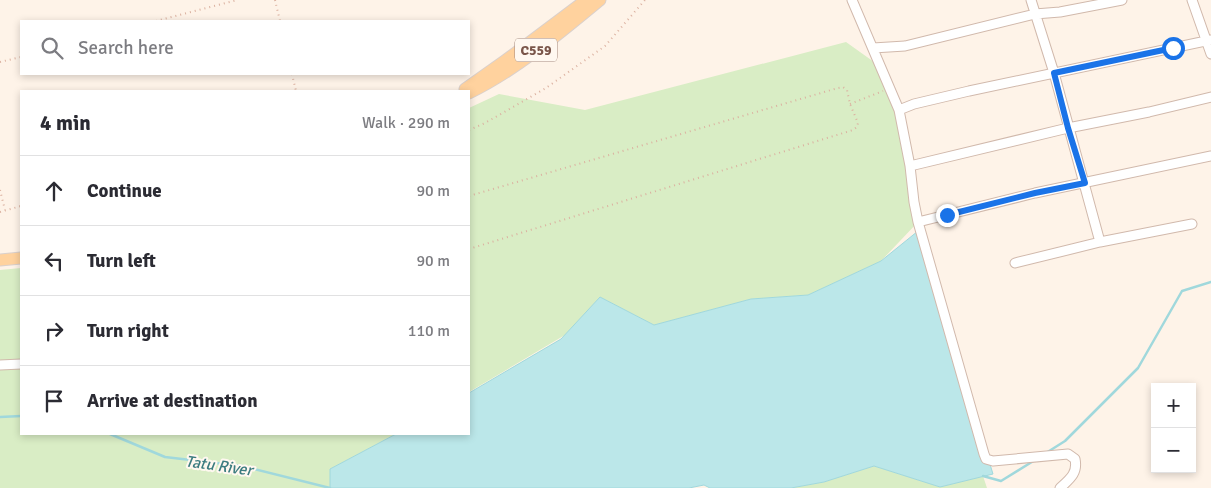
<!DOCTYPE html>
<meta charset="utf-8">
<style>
:root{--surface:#fff;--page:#f2f2f3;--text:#2b2b33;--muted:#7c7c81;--line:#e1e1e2}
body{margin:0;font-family:Signika,sans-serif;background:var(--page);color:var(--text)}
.controls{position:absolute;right:15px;bottom:15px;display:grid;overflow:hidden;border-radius:0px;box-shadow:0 2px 8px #0003}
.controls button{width:45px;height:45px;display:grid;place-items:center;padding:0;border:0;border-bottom:1px solid var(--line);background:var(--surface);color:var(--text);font:25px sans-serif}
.stop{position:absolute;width:15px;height:15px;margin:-11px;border:4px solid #1a73e8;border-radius:50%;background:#fff}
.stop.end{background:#1a73e8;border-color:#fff;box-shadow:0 1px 5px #0008}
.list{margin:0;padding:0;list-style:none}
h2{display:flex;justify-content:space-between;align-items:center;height:65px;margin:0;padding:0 20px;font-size:21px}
h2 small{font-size:16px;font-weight:400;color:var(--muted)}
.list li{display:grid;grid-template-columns:32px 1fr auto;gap:15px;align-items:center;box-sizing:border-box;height:70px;padding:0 20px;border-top:1px solid var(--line)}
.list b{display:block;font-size:19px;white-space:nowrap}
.list em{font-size:16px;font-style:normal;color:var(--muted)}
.icon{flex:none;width:28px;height:28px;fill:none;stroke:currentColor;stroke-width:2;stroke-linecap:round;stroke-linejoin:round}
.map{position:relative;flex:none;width:1211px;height:488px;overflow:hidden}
.search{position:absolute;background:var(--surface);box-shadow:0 2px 8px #0003;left:20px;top:20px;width:450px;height:55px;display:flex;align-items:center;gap:12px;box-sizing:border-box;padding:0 18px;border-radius:0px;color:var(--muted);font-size:19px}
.panel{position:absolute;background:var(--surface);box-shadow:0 2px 8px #0003;left:20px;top:90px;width:450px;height:345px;border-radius:0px}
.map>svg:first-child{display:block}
.green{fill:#d9edc5}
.water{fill:#bbe7e9;stroke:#a0d8dc}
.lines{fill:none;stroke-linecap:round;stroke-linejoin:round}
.stream{stroke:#a0d8dc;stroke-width:2.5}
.minor-casing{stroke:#d1b9ac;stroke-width:11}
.major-casing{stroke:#dad0cc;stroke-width:13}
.path{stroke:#dbb1a0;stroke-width:2;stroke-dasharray:1 4;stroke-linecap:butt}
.minor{stroke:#fff;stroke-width:9}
.major{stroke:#ffd29e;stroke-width:11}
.route{stroke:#1a73e8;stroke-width:6}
.labels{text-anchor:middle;stroke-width:4;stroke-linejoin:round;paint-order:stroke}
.shield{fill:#fff8f0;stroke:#a2877c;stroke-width:1}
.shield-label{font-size:14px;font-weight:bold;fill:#7a564a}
.water-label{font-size:16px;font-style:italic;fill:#3c7c80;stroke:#fff8f0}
</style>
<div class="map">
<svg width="1211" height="488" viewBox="0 0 1211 488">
<rect width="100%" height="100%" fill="#fef3e8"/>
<!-- green -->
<path class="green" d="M846,42L881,67L907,153L918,222L881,261L808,295L751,299L654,325L600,297L565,335L469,392V108L499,94L585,110Z
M21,268V434H396L330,469V488H0V270Z
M874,466L940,487L983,476L987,488H791L824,482Z"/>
<!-- water -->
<path class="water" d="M918,231L993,474L940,487L874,466L824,482L791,488H710L704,485L689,488H330V469L396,434H469V393L561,339L600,297L654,325L751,299L808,295L881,261Z"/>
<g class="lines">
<!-- stream -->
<path class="stream" d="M0,417L21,416
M110,434L165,457L242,466L330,488
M1046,453L1065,441L1138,368L1182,291L1211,282
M983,476L1001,481L1035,460"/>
<!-- minor casing -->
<g class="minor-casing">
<path id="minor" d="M852,0L899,110L910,166L914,202L918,222L984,454L986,459L993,461L1068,454L1075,459C1078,473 1070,479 1060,488
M1031,0L1054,73L1100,242
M1192,0L1211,54
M873,48L905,46L1035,14L1060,12L1122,0
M899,110L914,104L969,91L1211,40
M910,166L1068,128L1149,112L1211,97
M918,222L1035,193L1211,156
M1015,263L1100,242L1192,224
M0,365L21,364"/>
</g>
<!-- major casing -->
<g class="major-casing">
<path id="major" d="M465,89L506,60L586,0
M469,93C516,70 559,34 600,0
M0,260L21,258"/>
</g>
<!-- path -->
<path class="path" d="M275,0L280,21
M156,21L237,0
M0,62L21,57
M292,74L296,91
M850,104L883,91
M469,130L485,123L546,88L605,46L645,0
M0,190L5,210
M469,196L838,88L843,87L847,90L850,104L858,123L857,127L853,130L469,249
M0,212L21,206"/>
<!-- minor -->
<use href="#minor" class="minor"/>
<!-- major -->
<use href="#major" class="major"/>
</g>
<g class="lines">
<!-- route -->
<path class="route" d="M947,215L1035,193L1085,183L1068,128L1054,73L1173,48"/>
</g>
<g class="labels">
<!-- shield labels -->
<rect class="shield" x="515" y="38.5" width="42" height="23" rx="4"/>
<g class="shield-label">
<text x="536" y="55">C559</text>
</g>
<!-- water labels -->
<g class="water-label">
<text transform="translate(219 465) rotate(8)" y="6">Tatu River</text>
</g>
</g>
</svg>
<div class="controls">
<button>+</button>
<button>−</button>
</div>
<div class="stop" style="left:1173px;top:48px"></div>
<div class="stop end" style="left:947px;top:215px"></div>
<div class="search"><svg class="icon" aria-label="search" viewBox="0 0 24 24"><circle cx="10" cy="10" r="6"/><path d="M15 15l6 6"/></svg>Search here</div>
<section class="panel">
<h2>4 min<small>Walk · 290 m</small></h2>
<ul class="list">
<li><svg class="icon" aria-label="ahead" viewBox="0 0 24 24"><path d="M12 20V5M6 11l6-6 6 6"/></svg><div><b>Continue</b></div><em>90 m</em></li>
<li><svg class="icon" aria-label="left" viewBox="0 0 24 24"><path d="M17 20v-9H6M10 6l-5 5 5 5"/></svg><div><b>Turn left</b></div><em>90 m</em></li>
<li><svg class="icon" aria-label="right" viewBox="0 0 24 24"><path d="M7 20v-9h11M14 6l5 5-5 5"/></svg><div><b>Turn right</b></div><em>110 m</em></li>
<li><svg class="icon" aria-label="arrive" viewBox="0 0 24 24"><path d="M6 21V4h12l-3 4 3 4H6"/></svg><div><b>Arrive at destination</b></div></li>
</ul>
</section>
</div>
